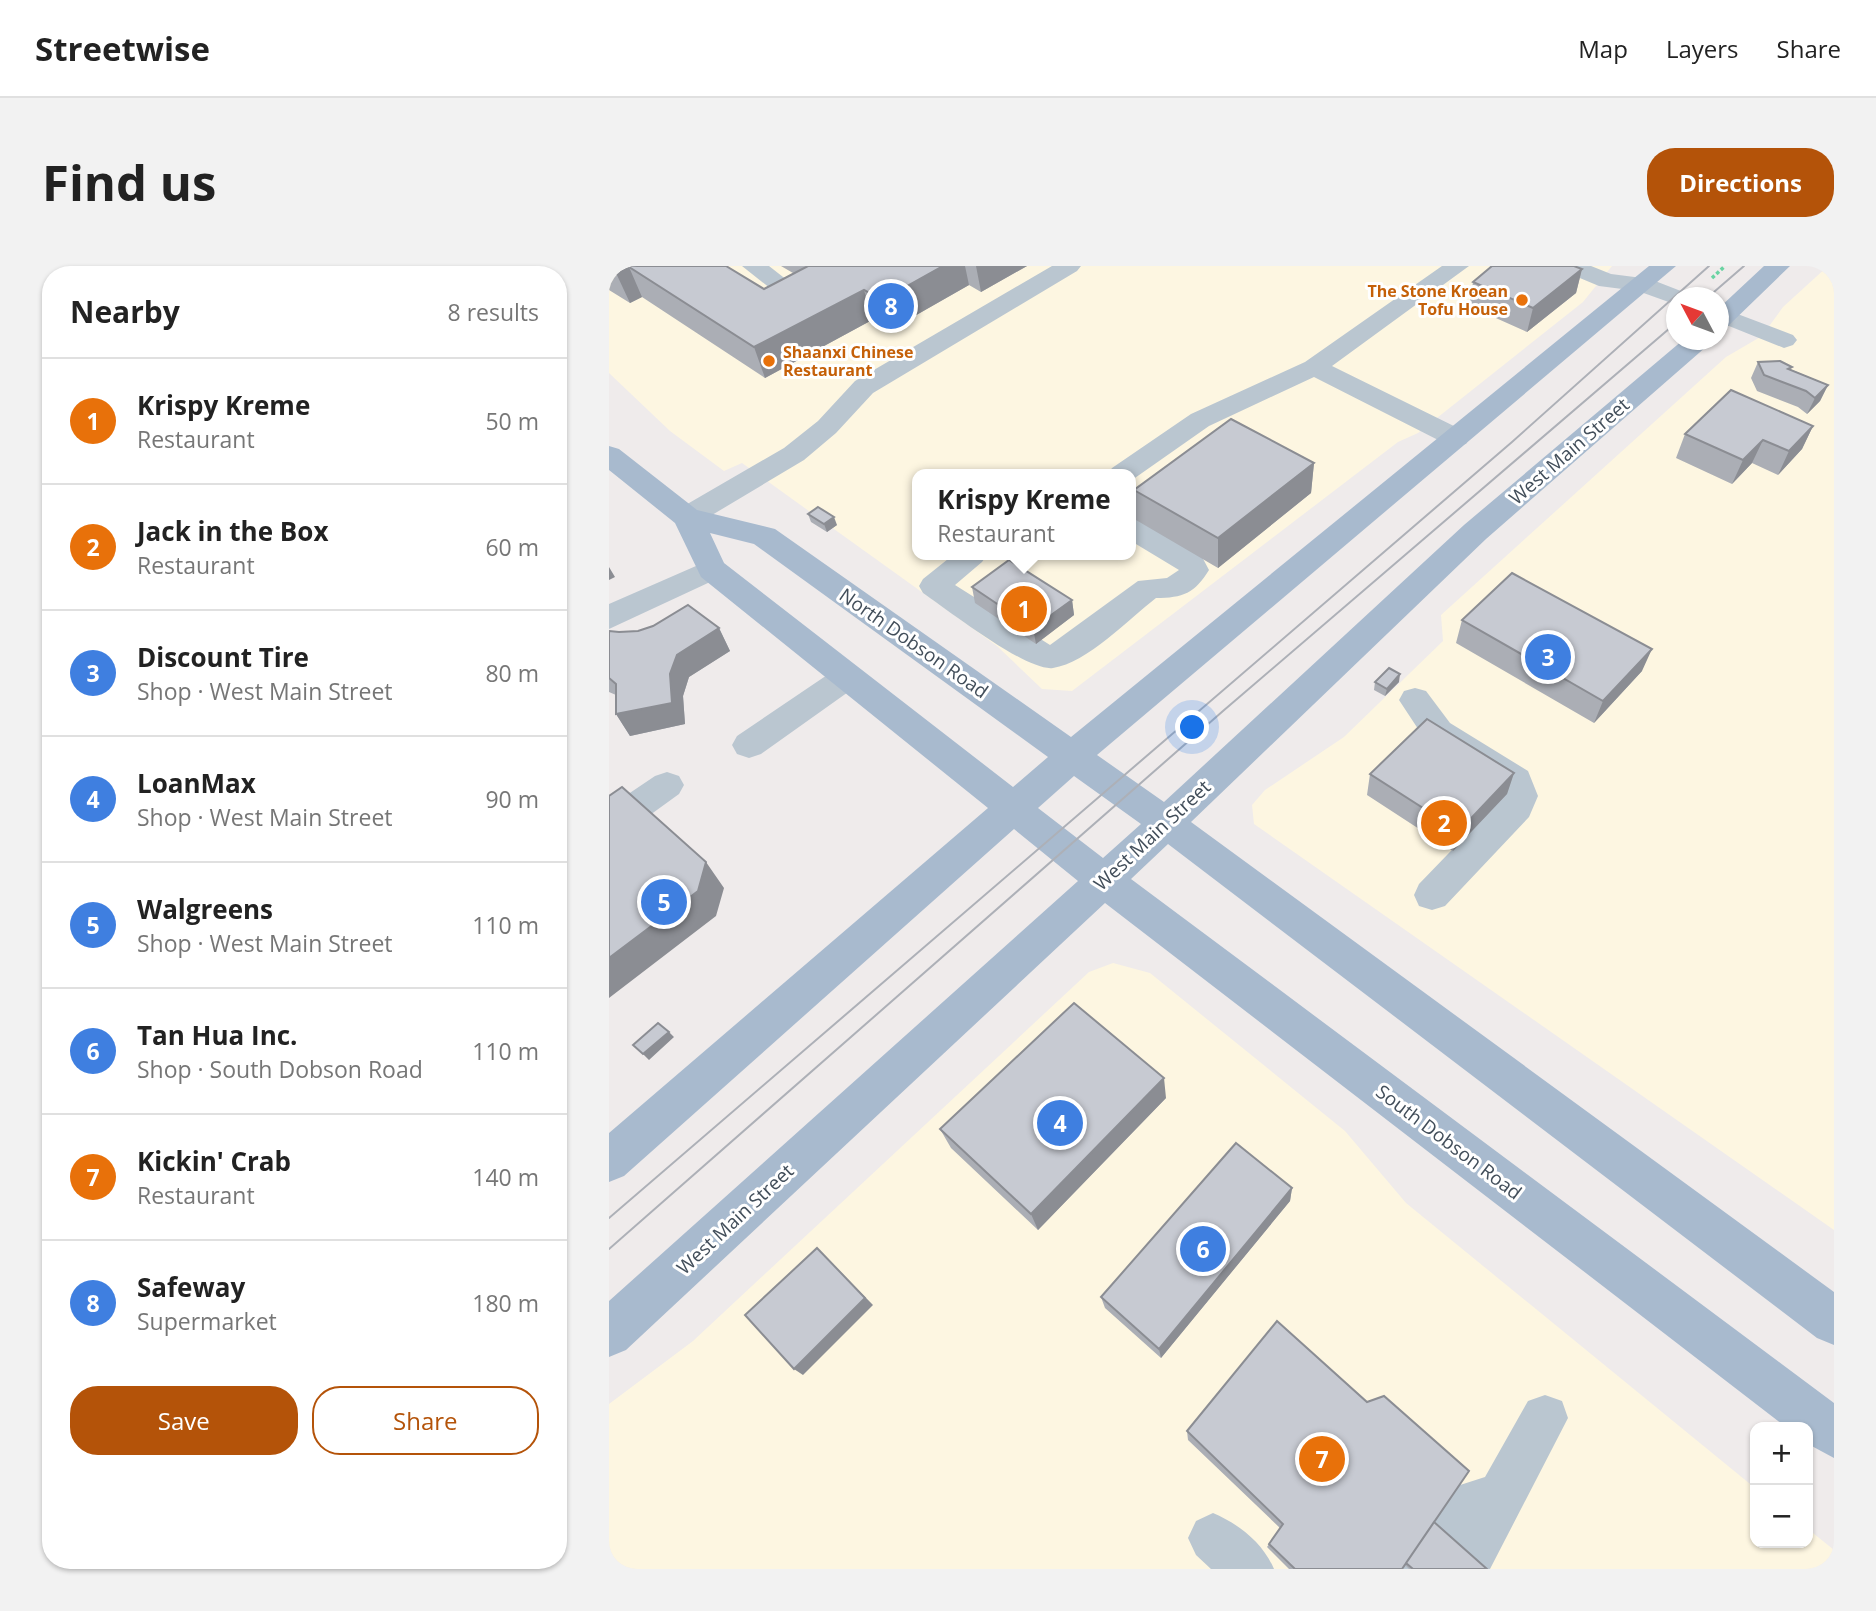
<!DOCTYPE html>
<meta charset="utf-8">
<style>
:root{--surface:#fff;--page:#f2f2f2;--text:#222;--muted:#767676;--line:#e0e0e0;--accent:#b45309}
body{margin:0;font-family:"Open Sans",sans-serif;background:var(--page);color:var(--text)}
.controls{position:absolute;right:21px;bottom:21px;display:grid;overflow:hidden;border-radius:14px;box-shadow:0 2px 5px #0004}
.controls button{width:63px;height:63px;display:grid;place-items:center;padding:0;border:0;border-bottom:2px solid var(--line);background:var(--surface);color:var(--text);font:35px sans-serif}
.compass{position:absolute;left:1057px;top:21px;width:63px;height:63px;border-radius:50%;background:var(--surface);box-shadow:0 2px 5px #0004;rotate:311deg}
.you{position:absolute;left:584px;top:462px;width:24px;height:24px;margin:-18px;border:5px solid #fff;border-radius:50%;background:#1a73e8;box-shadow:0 0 0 10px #1a73e833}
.badge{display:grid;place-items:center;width:46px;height:46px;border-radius:50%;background:var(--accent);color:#fff;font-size:23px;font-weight:700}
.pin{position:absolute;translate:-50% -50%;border:4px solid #fff;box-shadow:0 2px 7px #0006}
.popup{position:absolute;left:303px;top:203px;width:224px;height:91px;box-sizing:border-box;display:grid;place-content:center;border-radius:14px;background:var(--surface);filter:drop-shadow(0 2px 5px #0005);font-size:23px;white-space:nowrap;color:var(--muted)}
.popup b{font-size:26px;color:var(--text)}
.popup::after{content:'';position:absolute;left:50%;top:100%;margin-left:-14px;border:14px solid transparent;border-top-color:var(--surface)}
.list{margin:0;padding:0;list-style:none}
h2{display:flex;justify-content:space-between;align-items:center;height:91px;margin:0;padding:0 28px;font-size:30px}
h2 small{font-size:23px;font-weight:400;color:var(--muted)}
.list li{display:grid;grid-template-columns:46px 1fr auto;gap:21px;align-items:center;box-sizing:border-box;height:126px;padding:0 28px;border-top:2px solid var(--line)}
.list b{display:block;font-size:26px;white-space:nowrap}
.list p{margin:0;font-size:23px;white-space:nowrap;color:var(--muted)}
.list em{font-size:23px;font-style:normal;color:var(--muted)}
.actions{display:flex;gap:14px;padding:21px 28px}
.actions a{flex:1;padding:16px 0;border:2px solid var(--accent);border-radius:28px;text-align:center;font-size:24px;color:var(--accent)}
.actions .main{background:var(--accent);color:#fff}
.map{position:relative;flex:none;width:1225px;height:1303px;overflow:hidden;border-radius:28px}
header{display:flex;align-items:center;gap:42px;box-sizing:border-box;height:98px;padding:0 35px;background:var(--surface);border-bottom:2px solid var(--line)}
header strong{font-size:33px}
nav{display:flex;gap:38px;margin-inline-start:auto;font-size:24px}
.intro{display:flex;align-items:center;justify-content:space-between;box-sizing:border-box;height:168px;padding:0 42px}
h1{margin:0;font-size:49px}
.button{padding:18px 32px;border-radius:28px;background:var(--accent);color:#fff;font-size:24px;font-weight:700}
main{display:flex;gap:42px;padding:0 42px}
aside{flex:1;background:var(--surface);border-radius:28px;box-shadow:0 2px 5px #0004}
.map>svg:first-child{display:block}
.commercial{fill:#fdf6e1;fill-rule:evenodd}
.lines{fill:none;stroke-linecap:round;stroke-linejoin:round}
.path{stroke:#69d3a2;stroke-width:3.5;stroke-dasharray:3.5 2.5;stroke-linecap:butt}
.minor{fill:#bac6d0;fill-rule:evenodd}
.major{fill:#a8bace;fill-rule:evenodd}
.tram{stroke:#adb0b7;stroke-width:2}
.wall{fill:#abaeb5}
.shaded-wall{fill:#8b8d93}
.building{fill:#c7cad2;stroke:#8b8d93;stroke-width:2}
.food-dot{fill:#e8710a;stroke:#fff;stroke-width:2.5}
.labels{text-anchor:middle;stroke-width:6;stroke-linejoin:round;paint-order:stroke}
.far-food-label{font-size:16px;font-weight:bold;fill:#c56008;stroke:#fff;text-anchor:end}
.street-label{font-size:19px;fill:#424e5a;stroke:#fff}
</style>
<header>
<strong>Streetwise</strong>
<nav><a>Map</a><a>Layers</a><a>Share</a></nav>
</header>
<div class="intro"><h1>Find us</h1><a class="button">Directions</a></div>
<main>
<aside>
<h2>Nearby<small>8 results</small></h2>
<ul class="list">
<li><span class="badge" style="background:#e8710a">1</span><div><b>Krispy Kreme</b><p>Restaurant</p></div><em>50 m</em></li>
<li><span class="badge" style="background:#e8710a">2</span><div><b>Jack in the Box</b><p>Restaurant</p></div><em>60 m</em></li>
<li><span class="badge" style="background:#3f7fe0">3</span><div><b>Discount Tire</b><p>Shop · West Main Street</p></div><em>80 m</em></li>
<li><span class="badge" style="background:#3f7fe0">4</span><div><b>LoanMax</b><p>Shop · West Main Street</p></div><em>90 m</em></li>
<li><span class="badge" style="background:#3f7fe0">5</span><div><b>Walgreens</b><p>Shop · West Main Street</p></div><em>110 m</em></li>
<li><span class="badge" style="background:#3f7fe0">6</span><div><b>Tan Hua Inc.</b><p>Shop · South Dobson Road</p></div><em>110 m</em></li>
<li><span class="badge" style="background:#e8710a">7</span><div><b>Kickin' Crab</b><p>Restaurant</p></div><em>140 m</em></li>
<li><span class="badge" style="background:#3f7fe0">8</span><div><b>Safeway</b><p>Supermarket</p></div><em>180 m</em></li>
</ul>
<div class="actions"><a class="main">Save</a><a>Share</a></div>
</aside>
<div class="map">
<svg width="1225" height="1303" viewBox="0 0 1225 1303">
<rect width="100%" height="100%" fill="#efebeb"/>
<!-- commercial -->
<path class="commercial" d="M0,0H1003L974,36L809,167L789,176L463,425L433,423L388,380L133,197L115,205L61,165L0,107ZM308,208H522V289H308Z
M1219,0H1225V964L645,558L643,539L656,524L735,471L834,375L832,349L1117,91L1153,70L1174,41Z
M504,697L541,707L736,865L797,937L1146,1222V1277H1199V1263L1225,1284V1303H0V1138L84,1075L480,706Z"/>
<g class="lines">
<!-- path -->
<path class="path" d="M1103,12L1116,0"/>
<!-- minor -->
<path class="minor" d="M133,0H160L197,29L194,34L185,36L176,34Z
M443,0H472L468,5L264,127L227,167L195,194L88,258L78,260L68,258L64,251L68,244L175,182L209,155L246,115Z
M833,0H860L723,100L857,166L861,172L857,178L847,180L837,178L705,111L600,160L523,214L522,208H499L503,202L582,148L696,96Z
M950,0H982L1002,8L1041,13L1077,27L1080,32H1068V39L1029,25L990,20L954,5Z
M1110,41L1184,69L1188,74L1184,79L1175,82L1110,56Z
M522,252L532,255L592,289L600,304C586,327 574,332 547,332C520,353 478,397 444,402C418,406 339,344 314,327L310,320L314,313L344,289H378L373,296L346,319L441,379L529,315L558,312L570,304L522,275Z
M103,293L114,296L118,303L114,310L0,363V338Z
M238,399L249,403L254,411L249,419L152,488L140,492L128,488L123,479L128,470L227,403Z
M806,422L817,425L841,457L919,505L929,530L920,551L836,640L823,644L810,640L805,629L810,618L895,530L892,522L817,475L790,434L795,425Z
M58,506L70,510L75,519L70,528L12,570L0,574V541L46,510Z
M936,1129L953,1135L959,1152L881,1303H784L803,1262L848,1220L876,1211L919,1135Z
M604,1247C630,1258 654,1277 665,1303H602L587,1289L579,1272L587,1255Z"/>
<!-- major -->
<path class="major" d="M1040,0H1067L488,489L555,536L855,259L1074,74H1102L1098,80L877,273L582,556L1225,1026V1079L1208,1072L559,578L522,613L1225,1137V1192L1199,1178V1161H1177L496,637L17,1084L0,1091V1035L469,615L405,563L15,910L0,916V867L379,542L92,311L66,257L0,204V180L10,183L88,244L166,263L462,471ZM101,267L145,278L439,491L404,521L115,297ZM465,510L532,558L494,592L429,542Z
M1155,0H1181L1119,60L1110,63V42Z"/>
<!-- tram -->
<path class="tram" d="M1098,32L1135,0
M0,952L903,176L1100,0
M0,983L614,445L1068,56"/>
</g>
<!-- wall -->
<path class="wall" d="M0,0H117L155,23L184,7L172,0H418L372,26L360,19L281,64L263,54L156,112L33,31L21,37L0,24Z
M973,3L967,27L918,66L860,40L864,16Z
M1149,96L1181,103L1219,119L1211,135L1198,148L1189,141L1148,125L1142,112Z
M1204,160L1193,183L1169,209L1143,197L1123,218L1067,192L1076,168Z
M705,197L702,227L609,302L527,254L525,224Z
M199,248L228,259L218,266L202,256Z
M363,321L463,334L465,349L427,378L366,337Z
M853,354L1033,405L985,457L847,377Z
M110,362L121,385L80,411L74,430L76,458L21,470L7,448V429L0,426V365L10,366Z
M766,416H790L776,430L765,424Z
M905,507L898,528L844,585L758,529L761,508Z
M557,832L429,964L342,882L331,863Z
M683,922L681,935L552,1092L496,1042L492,1031Z
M578,1165L825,1256L878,1303H800L796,1299L793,1303H680L658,1281L671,1262L579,1174Z"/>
<!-- shaded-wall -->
<path class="shaded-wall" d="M334,0H356L360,19L281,64L273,34Z
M367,0H418L372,26Z
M20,1L33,31L21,37L7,7Z
M973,3L967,27L918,66L924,42Z
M255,24L263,54L156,112L145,81Z
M1219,119L1211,135L1198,148L1206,132Z
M1204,160L1193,183L1169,209L1180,185Z
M1154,174L1143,197L1123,218L1134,194Z
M705,197L702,227L609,302V272Z
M225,251L228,259L218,266L215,258Z
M0,301L6,311L0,314Z
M463,334L465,349L427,378L424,362Z
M110,362L121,385L80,411L74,430L76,458L21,470L7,448L61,408L68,389Z
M1043,383L1033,405L985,457L994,435Z
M791,408L790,416L776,430L778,423Z
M905,507L898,528L844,585L850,565Z
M97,596L115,622L107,650L0,732V692Z
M60,766L65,771L40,794L34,788Z
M555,812L557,832L429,964L422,948Z
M683,922L681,935L552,1092L550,1083Z
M208,982L264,1039L194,1109L185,1103Z"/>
<!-- building -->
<path class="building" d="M0,0H117L155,23L199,0H334L273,34L255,24L145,81L20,1L7,7L0,2Z
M883,0H965L973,3L924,42L864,16Z
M1171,95L1183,101L1179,103L1219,119L1206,132L1197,125L1155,109L1149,96Z
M1122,124L1204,160L1180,185L1154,174L1134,194L1076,168Z
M622,153L705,197L609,272L525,224Z
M209,241L225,251L215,258L199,248Z
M400,294L463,334L424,362L363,321Z
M903,307L1043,383L994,435L853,354Z
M79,339L110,362L68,389L61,408L63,437L7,448V418L0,412V365L10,366L29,365L44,360Z
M780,402L791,408L778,423L766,416Z
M818,453L905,507L850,565L761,508Z
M13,521L97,596L89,625L0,692V530Z
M465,737L555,812L422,948L331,863Z
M49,757L60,766L34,788L24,779Z
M627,877L683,922L550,1083L492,1031Z
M208,982L256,1032L185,1103L136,1049Z
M668,1055L758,1136L775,1130L860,1205L793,1303H686L660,1278L674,1258L578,1165Z
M825,1256L878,1303H804L797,1297Z"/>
<!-- markers -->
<g class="food-dot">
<circle cx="913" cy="34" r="7"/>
<circle cx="160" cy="95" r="7"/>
</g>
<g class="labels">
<!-- far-food labels -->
<g class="far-food-label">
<text x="899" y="31">The Stone Kroean<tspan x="899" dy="18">Tofu House</tspan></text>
<text x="174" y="92" text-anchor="start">Shaanxi Chinese<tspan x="174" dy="18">Restaurant</tspan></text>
</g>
<!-- street labels -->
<g class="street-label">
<text transform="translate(960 185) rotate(-41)" y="7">West Main Street</text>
<text transform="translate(305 377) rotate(35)" y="7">North Dobson Road</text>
<text transform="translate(543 569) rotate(-43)" y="7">West Main Street</text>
<text transform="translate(840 876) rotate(37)" y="7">South Dobson Road</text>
<text transform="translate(126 953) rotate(-43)" y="7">West Main Street</text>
</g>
</g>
</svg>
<div class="controls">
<button>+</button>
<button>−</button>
</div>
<svg class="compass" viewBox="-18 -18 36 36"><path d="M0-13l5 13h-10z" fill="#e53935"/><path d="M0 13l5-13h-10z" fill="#767676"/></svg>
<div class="you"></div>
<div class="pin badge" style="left:415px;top:343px;background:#e8710a">1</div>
<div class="popup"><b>Krispy Kreme</b>Restaurant</div>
<div class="pin badge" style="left:835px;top:557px;background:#e8710a">2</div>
<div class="pin badge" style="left:939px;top:391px;background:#3f7fe0">3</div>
<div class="pin badge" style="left:451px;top:857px;background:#3f7fe0">4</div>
<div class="pin badge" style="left:55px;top:636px;background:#3f7fe0">5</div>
<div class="pin badge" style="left:594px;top:983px;background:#3f7fe0">6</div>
<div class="pin badge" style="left:713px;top:1193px;background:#e8710a">7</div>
<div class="pin badge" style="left:282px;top:40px;background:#3f7fe0">8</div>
</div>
</main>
